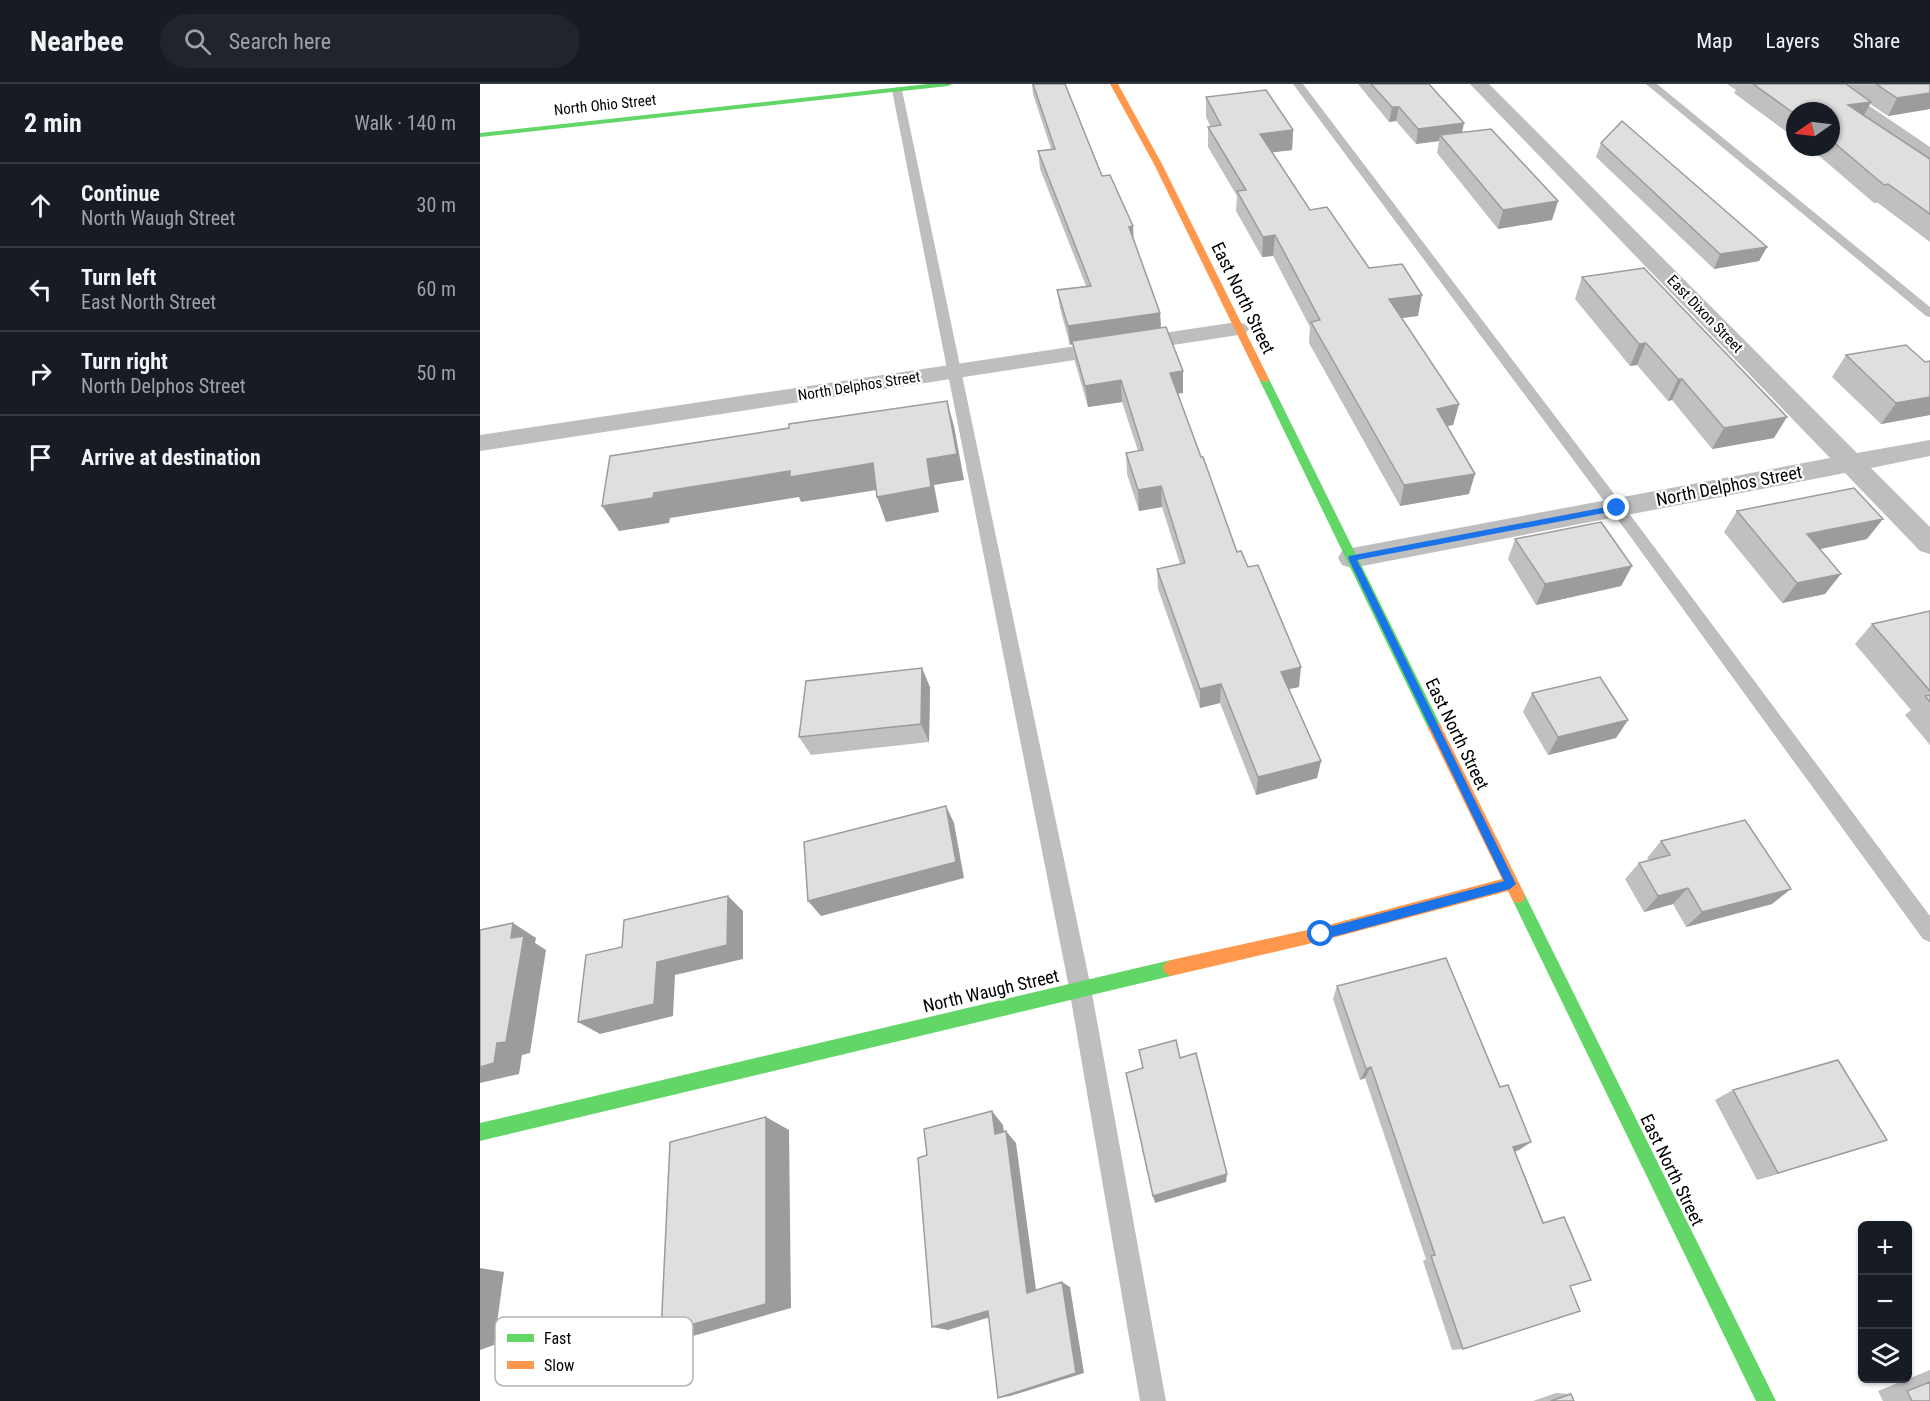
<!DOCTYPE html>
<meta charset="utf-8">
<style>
:root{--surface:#171b24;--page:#20242c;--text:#f1f3f6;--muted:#9ea1a6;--line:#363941}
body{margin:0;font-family:"Roboto Condensed",sans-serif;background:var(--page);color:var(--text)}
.controls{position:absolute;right:18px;bottom:18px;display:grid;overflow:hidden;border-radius:9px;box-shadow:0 2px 4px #0004}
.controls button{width:54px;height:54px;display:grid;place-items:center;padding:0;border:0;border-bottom:2px solid var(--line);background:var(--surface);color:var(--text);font:30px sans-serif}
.compass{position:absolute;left:1306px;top:18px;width:54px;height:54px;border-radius:50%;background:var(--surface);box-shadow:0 2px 4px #0004;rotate:256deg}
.stop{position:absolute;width:18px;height:18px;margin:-14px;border:4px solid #1a73e8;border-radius:50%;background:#fff}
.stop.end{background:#1a73e8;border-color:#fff;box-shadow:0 2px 6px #0008}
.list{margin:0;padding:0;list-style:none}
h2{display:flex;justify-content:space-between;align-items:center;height:78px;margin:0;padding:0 24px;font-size:26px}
h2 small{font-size:20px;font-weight:400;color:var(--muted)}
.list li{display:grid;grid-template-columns:39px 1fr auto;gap:18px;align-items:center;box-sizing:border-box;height:84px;padding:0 24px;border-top:2px solid var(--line)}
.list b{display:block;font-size:22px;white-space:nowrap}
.list p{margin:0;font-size:20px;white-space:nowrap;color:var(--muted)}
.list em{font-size:20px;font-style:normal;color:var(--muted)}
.icon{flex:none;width:33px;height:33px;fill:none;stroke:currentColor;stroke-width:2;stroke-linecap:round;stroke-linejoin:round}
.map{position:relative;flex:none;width:1450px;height:1317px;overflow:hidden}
header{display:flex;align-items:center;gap:36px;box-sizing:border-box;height:84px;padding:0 30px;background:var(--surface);border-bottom:2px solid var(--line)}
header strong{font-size:28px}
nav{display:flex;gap:33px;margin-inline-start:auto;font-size:21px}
.search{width:420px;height:54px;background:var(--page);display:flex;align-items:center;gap:15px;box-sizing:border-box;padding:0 21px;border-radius:33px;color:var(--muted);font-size:22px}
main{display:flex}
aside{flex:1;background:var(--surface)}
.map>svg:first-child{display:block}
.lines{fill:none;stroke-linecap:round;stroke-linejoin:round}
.lane{fill:#bebebe;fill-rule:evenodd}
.street{fill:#bebebe;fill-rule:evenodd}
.fast{fill:#63d668;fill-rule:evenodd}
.slow{fill:#ff974d;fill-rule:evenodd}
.wall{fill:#c0c0c0}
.shaded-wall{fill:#9c9c9c}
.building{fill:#dfdfdf;stroke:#9c9c9c;stroke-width:1.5}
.route{fill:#1a73e8}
.labels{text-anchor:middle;stroke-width:4.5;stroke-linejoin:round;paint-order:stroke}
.far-street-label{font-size:15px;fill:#000;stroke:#fff}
.street-label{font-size:18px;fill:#000;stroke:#fff}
.key{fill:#fff;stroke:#b2b2b2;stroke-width:1.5}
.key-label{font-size:16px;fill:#000}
</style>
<header>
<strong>Nearbee</strong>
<div class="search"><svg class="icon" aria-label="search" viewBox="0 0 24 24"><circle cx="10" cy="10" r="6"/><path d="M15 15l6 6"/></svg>Search here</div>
<nav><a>Map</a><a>Layers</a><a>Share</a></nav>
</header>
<main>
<aside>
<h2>2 min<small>Walk · 140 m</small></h2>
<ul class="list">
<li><svg class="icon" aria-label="ahead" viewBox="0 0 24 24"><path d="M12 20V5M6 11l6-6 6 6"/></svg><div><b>Continue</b><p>North Waugh Street</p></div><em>30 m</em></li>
<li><svg class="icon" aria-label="left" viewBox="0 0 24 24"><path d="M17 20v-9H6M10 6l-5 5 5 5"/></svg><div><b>Turn left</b><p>East North Street</p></div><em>60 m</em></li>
<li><svg class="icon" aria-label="right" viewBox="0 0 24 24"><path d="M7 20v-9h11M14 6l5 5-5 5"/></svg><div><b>Turn right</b><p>North Delphos Street</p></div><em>50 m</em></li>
<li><svg class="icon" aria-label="arrive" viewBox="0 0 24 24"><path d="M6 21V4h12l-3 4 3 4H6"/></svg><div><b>Arrive at destination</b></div></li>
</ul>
</aside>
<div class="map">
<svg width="1450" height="1317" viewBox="0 0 1450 1317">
<rect width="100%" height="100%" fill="#fff"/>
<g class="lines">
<!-- lane -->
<path class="lane" d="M813,0H823L1157,440L1450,832V858L1443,855L1147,448Z
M1166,0H1177L1450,223V233L1446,232Z
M417,3L422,6L611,904L686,1317H660L589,904L412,6Z"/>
<!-- street -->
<path class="street" d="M990,0H1009L1377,369L1450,356V372L1391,384L1450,443V470L1440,467L1365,389L872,484L862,481L858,474L862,467L872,464L1350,374Z
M1336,0H1357L1450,63V78L1443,76Z
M757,238L765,240L769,245L765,250L0,367V351Z"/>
<!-- fast -->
<path class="fast" d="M448,0H472L468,2L0,53V49Z
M784,292L789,295L962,644L960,648H950L948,644L779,295Z
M1038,805L1043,807L1296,1317H1276L1033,817L1031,812L1033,807Z
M691,876L697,879L699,884L697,889L691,892L0,1057V1039Z"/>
<!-- slow -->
<path class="slow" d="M630,0H638L682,80L789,295L788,297L784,298L779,295L674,80Z
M955,639L960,640L1043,807L1045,812L1043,817L1038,819L1033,817L1028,807L841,857L691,892L685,889L683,884L685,879L691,876L841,843L1022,795L948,644L950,640Z"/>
</g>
<!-- wall -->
<path class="wall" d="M552,0H585L622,92L654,157L680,229L681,244L703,309H697L757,468L819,603L808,605L841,677L837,694L776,711L740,619L720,624L678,505L677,485L700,480L682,423L659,427L647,390L646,369L658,367L642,318L608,323L595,278L593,260L590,261L580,224L577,206L606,202L560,85L558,67L571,65L553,10Z
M878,0H949L982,48L1078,117L1072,136L1018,145L957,69L959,57L936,60L916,37L909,38Z
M1247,0H1450V25L1408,32L1390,20L1384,31L1450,75V158L1398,119H1394L1338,71L1327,63H1351V27H1315V54L1254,9L1256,6Z
M726,13L813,46L812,66L792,68L830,126L938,232L922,234L979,320L973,341L967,342L989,410L920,422L829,259L830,243L793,172L782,173L756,127L757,112L728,63V43H731L726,33Z
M1121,59L1287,163L1279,177L1234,185L1116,73Z
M1102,193L1294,354L1232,365L1192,316L1188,317L1157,281L1150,282L1095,215Z
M1366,271L1445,278L1450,277V331L1401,340L1352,293Z
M1257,427L1387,455L1340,465L1345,510L1302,519L1244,448Z
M1035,455L1152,482L1141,502L1056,521L1028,475Z
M1450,527V661L1425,631L1431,626L1375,560L1392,540Z
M450,603L449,658L331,671L319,653Z
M1052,609L1148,636L1136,654L1068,671L1043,628Z
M1181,757L1292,820L1206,843L1193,820L1164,828L1145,795L1159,779L1169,776L1167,774Z
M857,902L1039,1066L1035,1068L1090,1202L983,1265L972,1266L943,1177L946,1175L885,994L880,996L853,915Z
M1253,1006L1382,1064L1277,1096L1235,1016Z
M1450,1286V1317H1403L1398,1307Z
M1076,1309L1091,1310L1094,1317H1053Z"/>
<!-- shaded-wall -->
<path class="shaded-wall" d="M1450,9V25L1408,32L1417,14Z
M1391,18L1382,35L1368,21Z
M912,23H919L916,37L909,38Z
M984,39L981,54L960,51L959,57L936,60L938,45Z
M813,46L812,66L779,70L780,50Z
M1078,117L1072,136L1018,145L1023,126Z
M653,142L654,161L649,143Z
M795,151L793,172L782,173L783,153Z
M1287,163L1279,177L1234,185L1240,170Z
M942,211L938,232L906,236L909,215Z
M680,229L681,247L592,257L593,260L590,261L588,242Z
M1166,259L1157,281L1150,282L1159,260Z
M703,287V309L690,311V289Z
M1198,295H1202L1192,316L1188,317Z
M641,296L642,318L608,323L605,302Z
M1450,313V331L1401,340L1416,319Z
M467,317L474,342L484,396L454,401L459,428L406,438L397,413L447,375Z
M979,320L973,341L952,345L957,325Z
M1307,333L1294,354L1232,365L1244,344Z
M393,379L403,405L321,418L319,413L190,434L189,439L139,447L122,422L174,409L310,387Z
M995,390L989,410L920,422L924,401Z
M681,402L682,423L659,427L658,406Z
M1403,435L1387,455L1312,471L1327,450Z
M1152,482L1141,502L1056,521L1065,500Z
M1361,490L1345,510L1302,519L1317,499Z
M821,583L819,603L799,607L801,588Z
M442,584L450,603L449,658L441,640Z
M741,600L740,619L720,624V605Z
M1148,636L1136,654L1068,671L1078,653Z
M841,677L837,694L776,711L778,693Z
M466,722L474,739L484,794L341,832L328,817Z
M1208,804L1193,820L1164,828L1178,812Z
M1311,805L1292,820L1206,843L1222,828Z
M248,812L263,827V875L195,891L193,932L120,950L98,938L177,878Z
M33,839L56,854L55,859L66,866L50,969L42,971L39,990L0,999V983L17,959Z
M891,983L885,994L880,996L886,985Z
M512,1027L523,1041L526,1062L515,1050Z
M286,1033L309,1046L311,1224L213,1252L181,1249Z
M526,1047L536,1059L557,1213L547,1209Z
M1407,1056L1382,1064L1277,1096L1298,1089Z
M1051,1058L1039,1066L1021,1071L1033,1063Z
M747,1090L746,1098L675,1119L673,1112Z
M0,1184L24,1188L14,1261L0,1266Z
M582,1198L590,1203L604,1289L530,1312L518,1314Z
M508,1227L520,1230L468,1246L452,1243Z"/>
<!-- building -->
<path class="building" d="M553,0H585L622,92L630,91L653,142L649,143L680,229L588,242L577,206L611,202L558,67L575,65Z
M891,0H949L984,39L938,45L919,23H912Z
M1273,0H1366L1391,18L1368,21L1450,75V130L1408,100L1404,101L1351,56V27H1315V30Z
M1396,0H1450V9L1417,14Z
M786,6L813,46L780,50L830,126L847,123L889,184L922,180L942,211L909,215L979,320L957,325L995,390L924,401L831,238L840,236L795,151L783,153L757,107L766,106L728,43L741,41L726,13Z
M1142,37L1287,163L1240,170L1121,59Z
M1011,45L1078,117L1023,126L960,51Z
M1164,184L1307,333L1244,344L1202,295H1198L1166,259L1159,260L1102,193Z
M686,243L703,287L690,289L721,373H723L757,468L761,467L768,483L778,481L821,583L801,588L841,677L778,693L741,600L720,605L677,485L705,479L681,402L658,406L646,369L663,366L641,296L605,302L592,257Z
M1426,261L1445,278L1450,277V313L1416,319L1366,271Z
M467,317L477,370L447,375L451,403L397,413L393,379L310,393V387L174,409L173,414L122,422L130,372L309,344V340Z
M1374,404L1403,435L1327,450L1361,490L1317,499L1257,427Z
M1121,438L1152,482L1065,500L1035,455Z
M1450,527V607L1392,540Z
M442,584L441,640L319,653L326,597Z
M1120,593L1148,636L1078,653L1052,609Z
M1450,611V618L1445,612Z
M466,722L476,778L328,817L324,758Z
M1265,736L1311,805L1222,828L1208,804L1178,812L1159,779L1190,771L1181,757Z
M248,812L247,861L177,878L174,920L98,938L106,871L142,863L144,836Z
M33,839L31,854L44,852L26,958L17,959L14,979L0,983V846Z
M966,874L1020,1003L1028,1001L1051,1058L1033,1063L1063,1139L1084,1133L1111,1196L1090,1202L1100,1227L983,1265L951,1172L955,1171L891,983L886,985L857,902Z
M696,956L700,974L716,969L747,1090L673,1112L646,989L663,984L659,966Z
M1358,976L1407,1056L1298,1089L1253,1006Z
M512,1027L515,1050L526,1047L547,1209L582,1198L596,1289L518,1314L508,1227L452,1243L438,1074L447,1071L444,1045Z
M286,1033V1220L181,1249L190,1058Z
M1450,1298V1317H1432L1427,1307Z
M1091,1310L1094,1317H1071Z"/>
<!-- route -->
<path class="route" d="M1137,421L1140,422V426L877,476L1036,800L1030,805L841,856L837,854L835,850L841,845L1024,797L868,474L869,472Z"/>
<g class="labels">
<!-- far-street labels -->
<g class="far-street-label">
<text transform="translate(125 21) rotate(-6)" y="5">North Ohio Street</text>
<text transform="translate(1225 230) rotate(46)" y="5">East Dixon Street</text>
<text transform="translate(379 302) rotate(-9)" y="5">North Delphos Street</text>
</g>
<!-- street labels -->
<g class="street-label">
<text transform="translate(763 214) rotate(64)" y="6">East North Street</text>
<text transform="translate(1249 402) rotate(-11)" y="6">North Delphos Street</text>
<text transform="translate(977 650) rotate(64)" y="6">East North Street</text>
<text transform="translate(511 907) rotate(-13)" y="6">North Waugh Street</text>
<text transform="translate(1192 1086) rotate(64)" y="6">East North Street</text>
</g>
</g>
<!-- legend -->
<rect x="15" y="1233" width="198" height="69" rx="9" class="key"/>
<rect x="27" y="1250" width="27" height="8" fill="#63d668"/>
<rect x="27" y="1277" width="27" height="8" fill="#ff974d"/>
<g class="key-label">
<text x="64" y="1260">Fast</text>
<text x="64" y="1287">Slow</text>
</g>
</svg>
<div class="controls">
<button>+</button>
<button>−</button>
<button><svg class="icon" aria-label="layers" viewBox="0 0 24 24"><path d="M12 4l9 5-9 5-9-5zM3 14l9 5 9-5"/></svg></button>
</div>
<svg class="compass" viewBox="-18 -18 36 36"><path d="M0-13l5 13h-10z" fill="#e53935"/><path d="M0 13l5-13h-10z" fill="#9ea1a6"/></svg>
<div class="stop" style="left:841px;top:850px"></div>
<div class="stop end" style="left:1137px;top:424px"></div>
</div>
</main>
